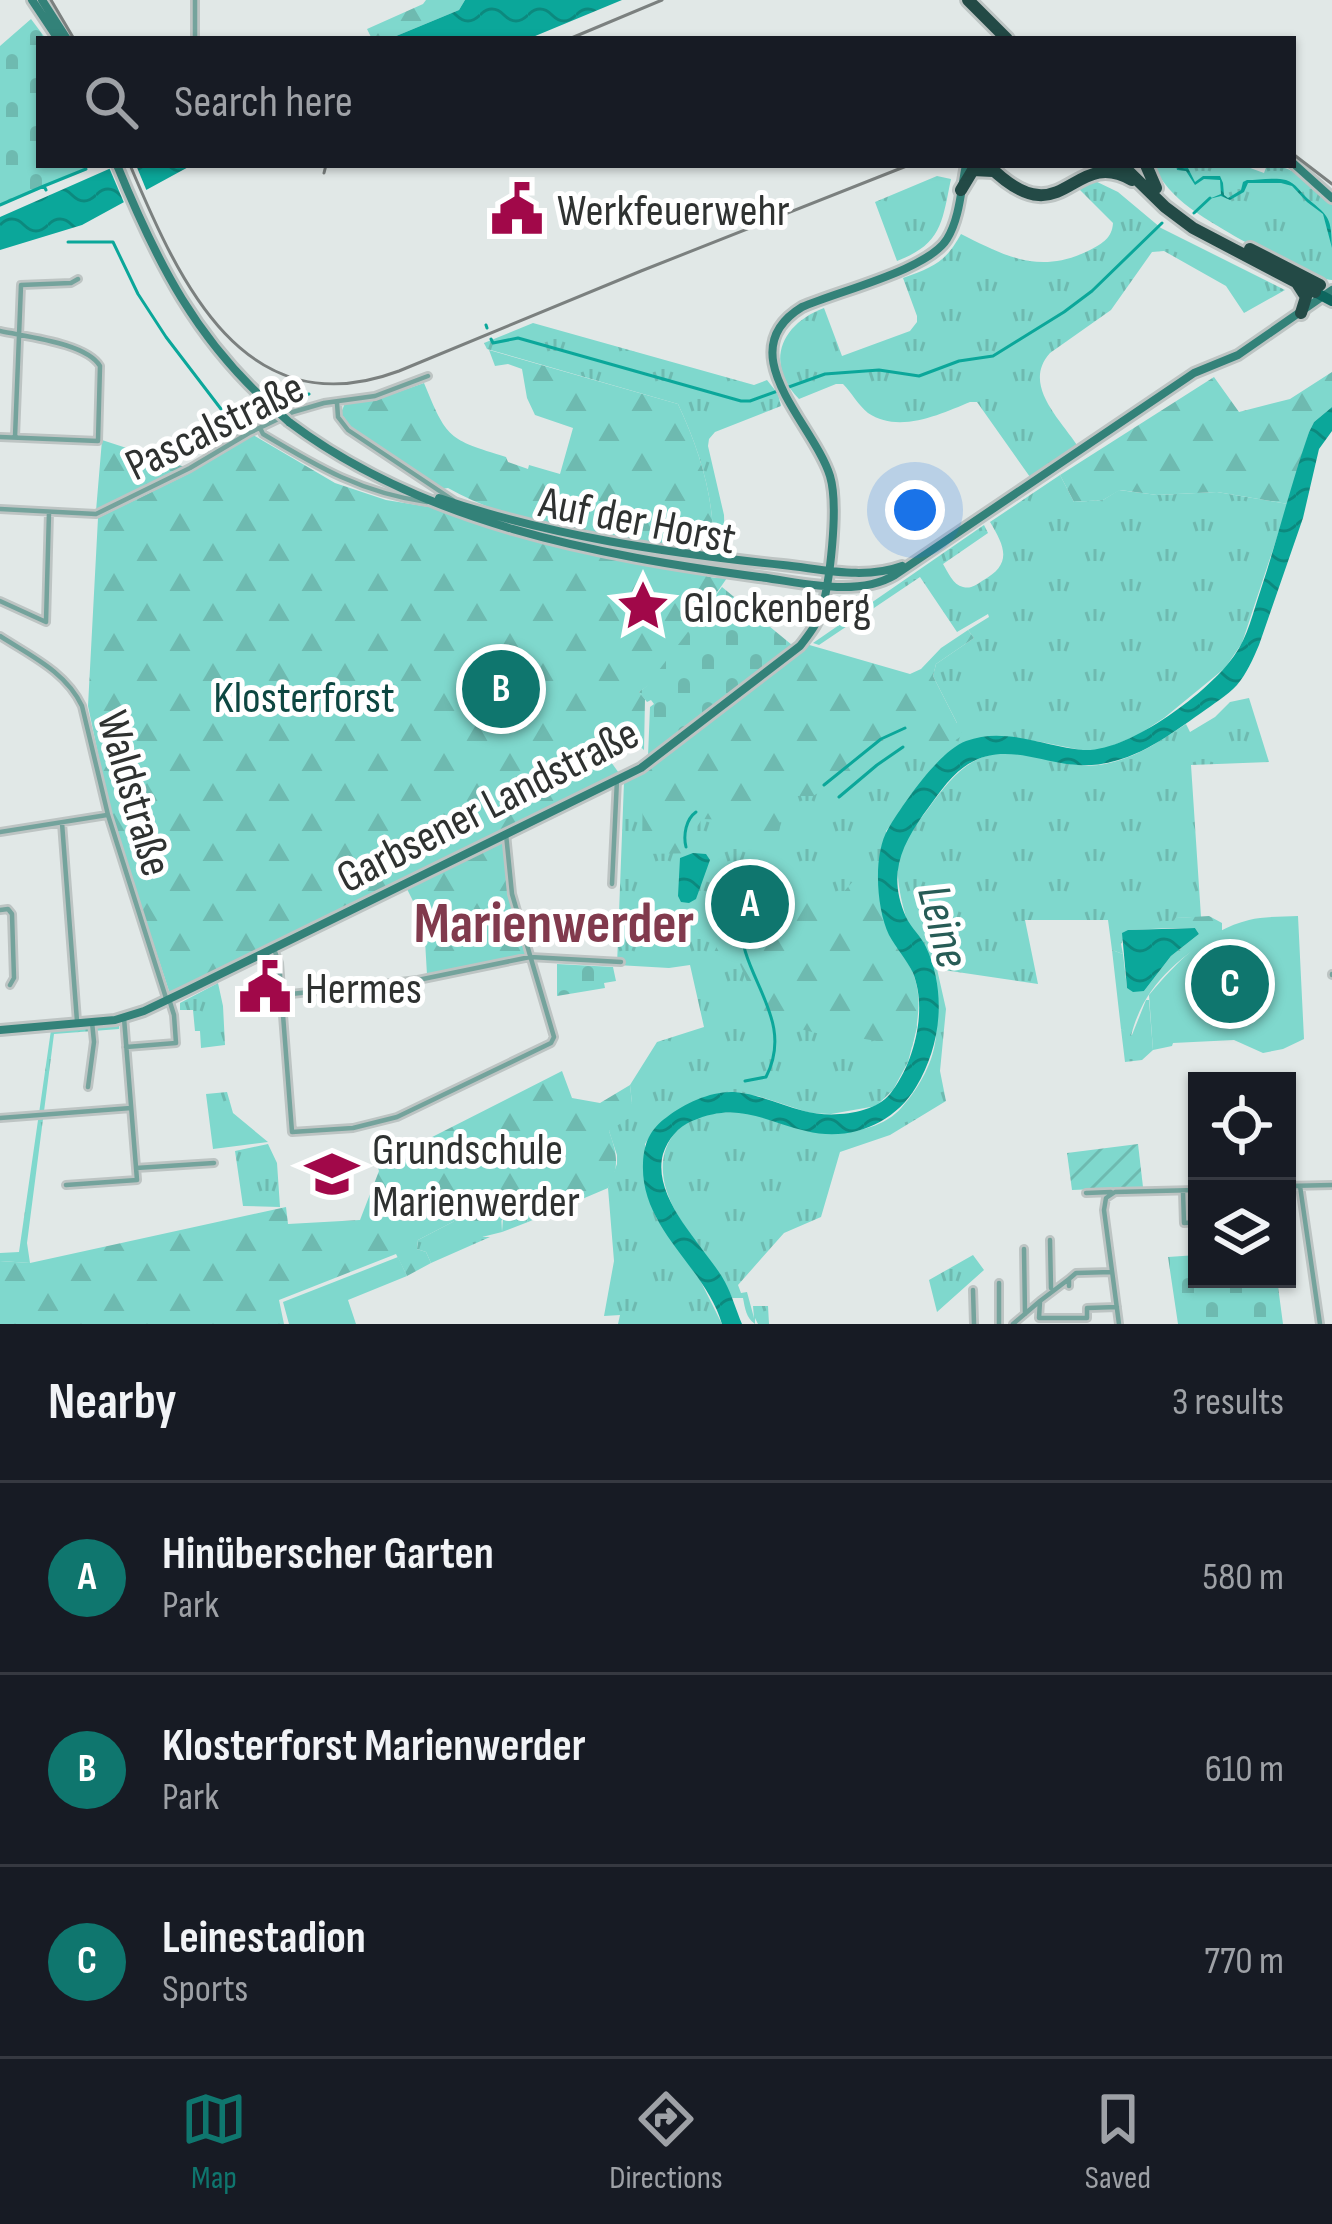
<!DOCTYPE html>
<meta charset="utf-8">
<style>
:root{--surface:#171b24;--page:#20242c;--text:#f1f3f6;--muted:#9ea1a6;--line:#363941;--accent:#0f766e}
body{margin:0;font-family:"Sofia Sans Condensed",sans-serif;background:var(--page);color:var(--text)}
.controls{position:absolute;right:36px;bottom:36px;display:grid;overflow:hidden;border-radius:0px;box-shadow:0 3px 9px #0004}
.controls button{width:108px;height:108px;display:grid;place-items:center;padding:0;border:0;border-bottom:3px solid var(--line);background:var(--surface);color:var(--text);font:60px sans-serif}
.you{position:absolute;left:915px;top:510px;width:42px;height:42px;margin:-30px;border:9px solid #fff;border-radius:50%;background:#1a73e8;box-shadow:0 0 0 18px #1a73e833}
.badge{display:grid;place-items:center;width:78px;height:78px;border-radius:50%;background:var(--accent);color:#fff;font-size:39px;font-weight:700}
.pin{position:absolute;translate:-50% -50%;border:6px solid #fff;box-shadow:0 3px 12px #0006}
.list{margin:0;padding:0;list-style:none}
h2{display:flex;justify-content:space-between;align-items:center;height:156px;margin:0;padding:0 48px;font-size:51px}
h2 small{font-size:39px;font-weight:400;color:var(--muted)}
.list li{display:grid;grid-template-columns:78px 1fr auto;gap:36px;align-items:center;box-sizing:border-box;height:192px;padding:0 48px;border-top:3px solid var(--line)}
.list b{display:block;font-size:45px;white-space:nowrap}
.list p{margin:0;font-size:39px;white-space:nowrap;color:var(--muted)}
.list em{font-size:39px;font-style:normal;color:var(--muted)}
.icon{flex:none;width:66px;height:66px;fill:none;stroke:currentColor;stroke-width:2;stroke-linecap:round;stroke-linejoin:round}
.map{position:relative;flex:none;width:1332px;height:1324px;overflow:hidden}
.search{position:absolute;background:var(--surface);box-shadow:0 3px 9px #0004;left:36px;right:36px;top:36px;height:132px;display:flex;align-items:center;gap:30px;box-sizing:border-box;padding:0 42px;border-radius:0px;color:var(--muted);font-size:45px}
.sheet{height:732px;background:var(--surface)}
nav{display:flex;justify-content:space-around;align-items:center;box-sizing:border-box;height:168px;border-top:3px solid var(--line);background:var(--surface);font-size:33px;color:var(--muted)}
nav a{display:grid;justify-items:center;gap:6px}
nav .on{color:var(--accent)}
.map>svg:first-child{display:block}
.grass{fill:url(#grass-tufts)}
.forest{fill:url(#forest-firs)}
.cemetery{fill:url(#cemetery-stones)}
.garden{fill:url(#garden-furrows)}
.pitch{fill:#7fd8cd}
.water{fill:url(#water-waves)}
.pier{fill:#e1e8e7}
.lines{fill:none;stroke-linecap:round;stroke-linejoin:round}
.stream{stroke:#0ba79a;stroke-width:3}
.street-casing{stroke:#bdc4c3;stroke-width:10}
.secondary-casing{stroke:#bdc4c3;stroke-width:14}
.primary-casing{stroke:#bdc4c3;stroke-width:16}
.highway-casing{stroke:#bdc4c3;stroke-width:18}
.street{stroke:#74a39c;stroke-width:4.5}
.secondary{stroke:#338279;stroke-width:8}
.primary{stroke:#0e665e;stroke-width:10}
.highway{stroke:#234a46;stroke-width:12}
.tram{stroke:#7b807f;stroke-width:3}
.rail{stroke:#7b807f;stroke-width:3}
.secondary-bridge-casing{stroke:#bdc4c3;stroke-width:14;stroke-linecap:butt}
.secondary-bridge{stroke:#338279;stroke-width:8}
.labels{text-anchor:middle;stroke-width:10;stroke-linejoin:round;paint-order:stroke}
.poi-label{font-size:45px;fill:#2f3231;stroke:#fff;text-anchor:start}
.street-label{font-size:45px;fill:#2f3231;stroke:#fff}
.park-label{font-size:45px;fill:#0d4741;stroke:#fff}
.water-label{font-size:48px;font-style:italic;fill:#275c56;stroke:#fff}
.district-label{font-size:57px;font-weight:bold;fill:#813a4d;stroke:#fff}
</style>
<div class="map">
<svg width="1332" height="1324" viewBox="0 0 1332 1324">
<defs>
<pattern id="grass-tufts" width="24" height="20" patternUnits="userSpaceOnUse" patternTransform="scale(3)"><rect width="24" height="20" fill="#7fd8cd"/><path d="M3 7l-1-3M5 7V3M7 7l1-3M15 17l-1-3M17 17v-4M19 17l1-3" fill="none" stroke="#6ebab0"/></pattern>
<pattern id="forest-firs" width="22" height="20" patternUnits="userSpaceOnUse" patternTransform="scale(3)"><rect width="22" height="20" fill="#7fd8cd"/><path d="M5 1l3.5 6h-7zM16 11l3.5 6h-7z" fill="#6ebab0"/></pattern>
<pattern id="cemetery-stones" width="16" height="16" patternUnits="userSpaceOnUse" patternTransform="scale(3)"><rect width="16" height="16" fill="#7fd8cd"/><path d="M2 7V4a2 2 0 0 1 4 0v3zM10 15v-3a2 2 0 0 1 4 0v3z" fill="#6ebab0"/></pattern>
<pattern id="garden-furrows" width="10" height="10" patternUnits="userSpaceOnUse" patternTransform="scale(3)"><rect width="10" height="10" fill="#7fd8cd"/><path d="M-1 1l2-2M0 10L10 0M9 11l2-2" fill="none" stroke="#6ebab0"/></pattern>
<pattern id="water-waves" width="16" height="10" patternUnits="userSpaceOnUse" patternTransform="scale(3)"><rect width="16" height="10" fill="#0ba79a"/><path d="M0 5q4-4 8 0t8 0" fill="none" stroke="#0c897e"/></pattern>
</defs>
<rect width="100%" height="100%" fill="#e1e8e7"/>
<!-- grass -->
<path class="grass" d="M1153,165H1242L1264,173L1267,165C1295,165 1313,186 1332,205V280C1305,278 1214,226 1190,208C1174,196 1162,183 1153,165Z
M937,176L951,179C942,222 942,244 897,261L875,202Z
M1091,179L1118,192L1161,228L1285,290L1244,313L1226,286L1164,251L1152,252L1111,310L1050,353C1022,384 1059,418 1077,445L1030,477L977,402H970C941,414 899,434 868,413C858,405 852,393 843,384H836L799,399C764,363 781,324 824,308L842,356L910,331L917,322V316L903,278C933,267 945,263 961,234C1007,257 1040,275 1090,250C1103,243 1112,238 1113,223L1078,188Z
M533,323L754,385L767,380L778,394L781,406L715,432L709,439L708,446L724,515L725,552L713,551C715,499 700,451 678,404L487,349L484,343Z
M1060,475L1074,502L1103,500L1119,490L1157,495L1217,492L1288,504L1242,643L1225,668L1164,718L1138,735L1102,750H1081L1036,741L944,756L886,831L917,1027L908,1062L893,1090L876,1106L831,1114L810,1113L758,1096L723,1093L655,1128L645,1144L647,1194L657,1219L700,1280L722,1324H618L620,1315L604,1316L614,1261L608,1188L617,1164V1155L609,1131L632,1103L630,1085L657,1042L704,1027L690,965L669,968L617,965L624,782L660,761L729,708L957,723L933,676L936,664L974,638L968,630L989,617L988,614L957,632L920,577L819,645L813,643L984,525L988,533L943,564C948,572 953,585 963,587C971,589 976,585 982,581C1013,564 1005,547 990,522Z
M1249,698L1269,762L1191,765L1201,917L1176,918L1173,928L1128,930L1121,944L1123,954L1112,950L1108,920H1025L1038,984L937,969L946,1009L940,1071L946,1101L890,1135L840,1152L821,1217L784,1233L738,1285L741,1293L747,1292L754,1318L753,1306H768L769,1324H758L755,1318V1324C746,1318 745,1308 743,1298H732C716,1259 679,1231 666,1189C661,1171 661,1153 672,1137C693,1106 742,1110 774,1119C788,1124 802,1131 817,1132C845,1135 883,1130 902,1107C919,1088 935,1060 936,1034C937,1023 931,1010 928,998C920,969 912,940 904,910C899,891 894,866 902,847C908,834 919,821 928,809C954,773 975,747 1024,754C1051,758 1076,770 1105,764C1136,758 1160,741 1186,724L1190,732L1215,717L1230,702Z
M218,983L223,1006L225,1045L201,1048L200,1031H195L193,1010H180V1003Z
M1146,1000H1149L1153,1050L1142,1060L1125,1062L1121,1029L1132,1035Z
M119,1024V1029L54,1034L27,1243L30,1263L0,1261V1253L19,1252L51,1030Z
M227,1092L233,1113L268,1142L213,1149L206,1094Z
M268,1144L277,1163L280,1207L243,1206L235,1151Z
M527,1196L526,1216L528,1222L502,1232L503,1219L482,1237H490L431,1263L426,1252L417,1249L418,1240L470,1213L480,1199L504,1202Z
M973,1255L984,1270L937,1312L929,1280Z"/>
<!-- forest -->
<path class="forest" d="M426,0H465L459,10L389,39H372L367,29L423,4Z
M489,350L678,404C700,451 715,499 713,551C625,537 526,532 448,488L442,489L345,425L341,413L345,403L375,400L424,383C447,439 448,439 506,457L508,462L528,469L529,465L560,474L573,428L535,415L527,398L522,369L508,364L495,366Z
M1332,372V407L1314,422L1309,432L1288,504L1217,492L1157,495L1120,490L1103,500L1074,502L1060,475L1214,377L1239,412L1290,399Z
M253,435L335,483L386,500L436,508L520,535L715,578H727L685,638L649,685L639,692L645,699L644,750L633,740L608,727L599,745L621,776L502,833L508,893L526,955L427,975L424,923L404,883L170,994L111,816L88,706L98,518L188,474Z
M102,440L191,469L96,511Z
M968,630L974,638L936,664L933,676L963,735L941,750L931,752L924,744L916,743L913,731L907,728L901,730L903,756L899,761L881,760L864,765L813,796H773L768,802C779,815 785,826 774,841L765,835H741L732,820L702,819L695,830L696,843L702,847L703,853L642,854L643,772L729,708L806,644L910,674L921,669L941,648Z
M878,862C879,881 878,902 883,920C889,939 904,953 912,971C923,995 918,1023 912,1047L847,1036L834,1048L825,1047L820,1034L785,1025L780,1037L771,1042L736,954L730,952L725,957L716,959L714,952L721,939L733,928L734,918L767,896L789,901L806,897L834,903L862,871Z
M1209,916L1222,923V932C1178,957 1143,987 1131,1036L1121,1029L1112,950L1123,954L1127,988L1144,991L1171,956L1199,934L1195,928H1173L1172,922L1176,918Z
M562,1071L572,1098L600,1103L630,1085L632,1103L629,1118L609,1131C617,1153 620,1167 608,1188L528,1222C524,1214 528,1206 527,1196L504,1202L480,1199L470,1213L418,1240L417,1249L426,1252L431,1263L407,1276L396,1254L279,1300L284,1324H0V1261L30,1263L286,1207L288,1224L360,1220L379,1171L377,1165Z
M488,1212L501,1213L502,1232L482,1237L473,1225V1218Z"/>
<!-- cemetery -->
<path class="cemetery" d="M31,19L46,39H39V165L91,166L0,205V46Z
M722,587L792,645L726,701L652,758L648,756L650,707L654,704L651,700L647,702L639,692L648,685L645,680L659,670Z
M557,964L613,967L616,981L604,983L605,988L557,996Z
M1197,1255V1279H1277L1283,1324H1178L1168,1257Z"/>
<!-- garden -->
<path class="garden" d="M1138,1144L1143,1187L1072,1190L1067,1153Z"/>
<!-- pitch -->
<path class="pitch" d="M1298,916L1304,1039L1283,1049L1263,1053L1234,1040L1173,1043L1172,1046L1153,1050L1149,995C1176,963 1207,930 1249,920C1264,916 1282,917 1298,916Z
M398,1257L407,1276L348,1300L356,1324H289L283,1302Z"/>
<!-- water -->
<path class="water" d="M465,0H622L528,39H389L459,10Z
M118,165H192L82,225L0,250V217Z
M1176,165L1180,168H1188L1195,182L1203,176H1220L1223,183L1224,195L1228,198L1241,190L1243,182L1247,180C1258,180 1275,177 1286,180C1296,183 1301,193 1308,199C1330,217 1331,218 1332,248L1323,214L1307,202L1292,186L1281,183H1248L1244,192L1230,200L1221,196L1209,199L1221,194L1220,180L1204,179L1195,185L1186,171L1177,170Z
M1332,407V431L1319,449L1303,518L1259,645C1253,659 1247,673 1237,685C1227,696 1213,704 1201,713C1164,739 1126,768 1078,765C1039,763 1001,740 964,767C947,779 936,798 923,815C900,848 888,877 906,917C911,928 921,936 926,947C947,992 941,1046 916,1087C894,1124 850,1142 806,1131C764,1121 738,1101 692,1121C678,1127 668,1139 663,1154C651,1199 706,1247 725,1282C732,1295 736,1310 742,1324H722C705,1266 640,1229 643,1163C644,1143 650,1129 667,1117C685,1103 711,1091 734,1092C759,1094 780,1105 804,1111C829,1118 873,1115 890,1094C914,1064 928,1010 913,973C907,960 896,948 889,935C876,908 873,854 888,829C903,804 939,751 966,741C1005,726 1045,747 1083,750C1128,753 1209,692 1234,656C1248,637 1253,612 1261,589C1278,537 1291,484 1309,432L1314,422Z
M693,853L706,854L710,860L696,899L689,903L681,902L678,896L680,858Z
M1195,928L1199,934L1171,956L1144,991L1133,992L1127,988L1122,933L1128,930Z"/>
<!-- pier -->
<path class="pier" d="M108,165H136L148,194L125,205Z"/>
<g class="lines">
<!-- stream -->
<path class="stream" d="M44,186L86,169
M0,205L44,186L46,190
M1194,213L1210,198
M68,242H113L138,294L166,337L237,430
M486,325L487,328
M491,339L493,343L518,338L741,401H750L825,374L879,370L919,376L959,361L993,356L1064,312L1092,291L1162,223
M296,398L309,394
M824,785L881,739L905,728
M839,797L877,765L903,747
M686,847C683,835 686,819 696,812
M745,1081L766,1077C797,1017 737,975 741,918L719,899L720,894L747,870"/>
<!-- street casing -->
<g class="street-casing">
<path id="street" d="M195,39V0
M0,331C27,337 86,343 100,366L98,441L0,437
M337,403L338,417L348,430L453,500
M260,428L263,434C318,467 362,493 427,502
M15,437L21,285L71,283L78,279
M0,509L96,514L190,468L249,433L293,412L324,403L375,396L428,376
M0,601L46,622L49,512
M0,636C31,656 66,672 82,706L108,815L166,998
M62,823L77,1021
M0,832L107,815
M612,884L617,780
M0,910L8,909L12,914L14,978L10,985
M274,949L279,963L292,1132L353,1128L397,1117L551,1043L554,1037L512,894L506,834
M1332,974V975
M282,995L418,980L530,957L621,962
M126,1047L176,1043L174,1015L169,999
M88,1087L94,1042L92,1022
M0,1118L131,1108
M136,1168L214,1163
M66,1185L137,1180L124,1018
M1287,1186L1332,1185
M1300,1186L1320,1324
M1183,1191L1184,1223L1197,1222
M1086,1193L1111,1192
M1050,1240L1051,1288
M1024,1249L1025,1314
M1069,1279L1040,1301L1039,1318H1087V1308L1117,1307
M999,1283V1324
M1069,1286V1279L1076,1273L1112,1272
M973,1290L974,1324
M1013,1324L1040,1301
M1119,1324L1104,1210L1106,1198L1115,1192L1197,1190"/>
</g>
<!-- secondary casing -->
<g class="secondary-casing">
<path id="secondary" d="M32,0L58,39
M42,0L67,39
M1293,163L1332,198
M117,165C157,263 197,342 278,412
M289,422C423,523 596,555 759,577C801,582 856,598 895,575L1194,373L1238,355L1332,290
M439,498C549,536 668,553 783,565C822,569 864,580 902,566
M0,1030L115,1020L144,1011L186,991L641,768L800,646C808,636 816,626 820,615C830,585 839,506 830,476C814,424 728,352 802,307C838,291 928,270 947,239C960,218 961,188 966,165"/>
</g>
<!-- primary casing -->
<g class="primary-casing">
<path id="primary" d="M1315,292L1332,301"/>
</g>
<!-- highway casing -->
<g class="highway-casing">
<path id="highway" d="M968,0L1007,39
M988,165C1064,241 1071,145 1132,180
M1122,165L1165,207L1193,228L1315,292
M1146,165L1156,188
M961,190L973,170L993,171
M1250,249L1320,285
M1297,283L1306,297L1301,313"/>
</g>
<!-- street -->
<use href="#street" class="street"/>
<!-- secondary -->
<use href="#secondary" class="secondary"/>
<!-- primary -->
<use href="#primary" class="primary"/>
<!-- highway -->
<use href="#highway" class="highway"/>
<!-- tram -->
<path class="tram" d="M51,0L74,39
M1293,154L1332,184
M130,165C179,281 244,429 399,371L641,271L909,165"/>
<!-- rail -->
<path class="rail" d="M569,39L662,0
M324,173L326,165"/>
<!-- secondary-bridge casing -->
<g class="secondary-bridge-casing">
<path id="secondary-bridge" d="M278,412L289,422"/>
</g>
<!-- secondary-bridge -->
<use href="#secondary-bridge" class="secondary-bridge"/>
</g>
<!-- icons -->
<defs>
<g id="civic-bare" transform="scale(4.14)"><path d="M-.6-6.5H3V-4.5H.6V-3L4-1V1h2V6H-6V1h2V-1L-.6-3ZM-1.2 2.5V6h2.4V2.5Z" fill="#a10849" stroke="#fff" stroke-width="2.5" paint-order="stroke"/></g>
<g id="sight-bare" transform="scale(4.14)"><path d="M0-6L1.8-2.2L6-1.7L2.9 1.2L3.7 5.4L0 3.3L-3.7 5.4L-2.9 1.2L-6-1.7L-1.8-2.2Z" fill="#a10849" stroke="#fff" stroke-width="2.5" paint-order="stroke"/></g>
<g id="school-bare" transform="scale(4.14)"><path d="M0-5L7-2L0 1L-7-2ZM-4 1L0 2.5L4 1V4Q0 6-4 4Z" fill="#a10849" stroke="#fff" stroke-width="2.5" paint-order="stroke"/></g>
</defs>
<g fill-rule="evenodd">
<use href="#civic-bare" x="517" y="209"/>
<use href="#sight-bare" x="643" y="606"/>
<use href="#civic-bare" x="265" y="987"/>
<use href="#school-bare" x="332" y="1174"/>
</g>
<g class="labels">
<!-- poi labels -->
<g class="poi-label">
<text x="557" y="225">Werkfeuerwehr</text>
<text x="683" y="622">Glockenberg</text>
<text x="305" y="1003">Hermes</text>
<text x="372" y="1164">Grundschule<tspan x="372" dy="52">Marienwerder</tspan></text>
</g>
<!-- street labels -->
<g class="street-label">
<text transform="translate(214 425) rotate(-26)" y="16">Pascalstraße</text>
<text transform="translate(638 519) rotate(11)" y="16">Auf der Horst</text>
<text transform="translate(136 793) rotate(74)" y="16">Waldstraße</text>
<text transform="translate(487 804) rotate(-27)" y="16">Garbsener Landstraße</text>
</g>
<!-- park labels -->
<g class="park-label">
<text x="304" y="712">Klosterforst</text>
</g>
<!-- water labels -->
<g class="water-label">
<text transform="translate(945 926) rotate(75)" y="17">Leine</text>
</g>
<!-- district labels -->
<g class="district-label">
<text x="554" y="942">Marienwerder</text>
</g>
</g>
</svg>
<div class="controls">
<button><svg class="icon" aria-label="locate" viewBox="0 0 24 24"><circle cx="12" cy="12" r="6"/><path d="M12 2v4M12 18v4M2 12h4M18 12h4"/></svg></button>
<button><svg class="icon" aria-label="layers" viewBox="0 0 24 24"><path d="M12 4l9 5-9 5-9-5zM3 14l9 5 9-5"/></svg></button>
</div>
<div class="you"></div>
<div class="pin badge" style="left:750px;top:904px">A</div>
<div class="pin badge" style="left:501px;top:689px">B</div>
<div class="pin badge" style="left:1230px;top:984px">C</div>
<div class="search"><svg class="icon" aria-label="search" viewBox="0 0 24 24"><circle cx="10" cy="10" r="6"/><path d="M15 15l6 6"/></svg>Search here</div>
</div>
<section class="sheet">
<h2>Nearby<small>3 results</small></h2>
<ul class="list">
<li><span class="badge">A</span><div><b>Hinüberscher Garten</b><p>Park</p></div><em>580 m</em></li>
<li><span class="badge">B</span><div><b>Klosterforst Marienwerder</b><p>Park</p></div><em>610 m</em></li>
<li><span class="badge">C</span><div><b>Leinestadion</b><p>Sports</p></div><em>770 m</em></li>
</ul>
</section>
<nav>
<a class="on"><svg class="icon" aria-label="map" viewBox="0 0 24 24"><path d="M3 6l6-2 6 2 6-2v14l-6 2-6-2-6 2zM9 4v14M15 6v14"/></svg>Map</a>
<a><svg class="icon" aria-label="directions" viewBox="0 0 24 24"><path d="M12 3l9 9-9 9-9-9zM9 14v-3h6M13 9l2 2-2 2"/></svg>Directions</a>
<a><svg class="icon" aria-label="saved" viewBox="0 0 24 24"><path d="M7 4h10v16l-5-4-5 4z"/></svg>Saved</a>
</nav>
